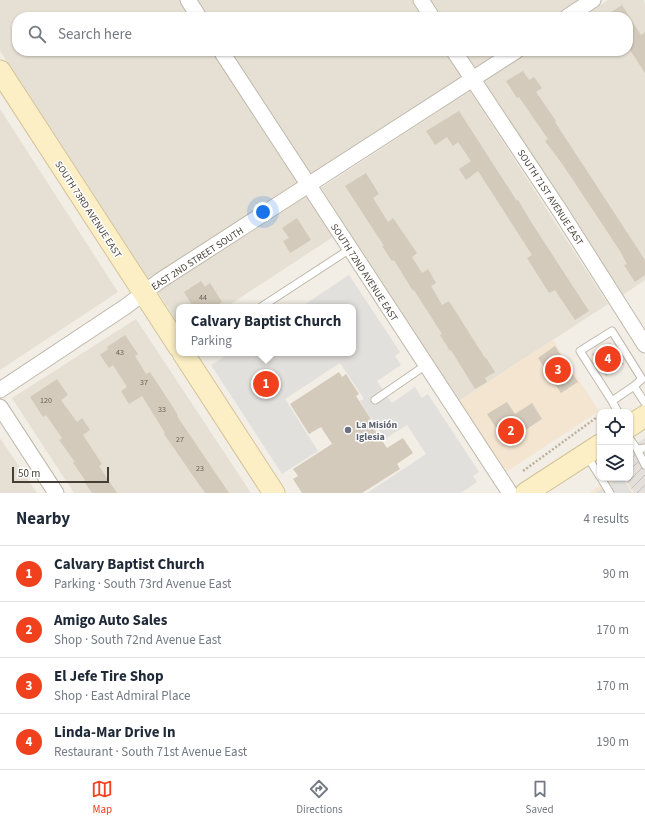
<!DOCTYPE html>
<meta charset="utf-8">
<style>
:root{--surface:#fff;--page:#f2f2f3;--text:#1f2937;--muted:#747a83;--line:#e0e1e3;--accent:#f0401e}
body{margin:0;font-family:"Source Sans 3",sans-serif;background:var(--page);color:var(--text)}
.controls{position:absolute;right:12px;bottom:12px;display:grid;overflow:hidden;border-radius:8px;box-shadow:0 1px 3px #0004}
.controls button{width:36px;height:36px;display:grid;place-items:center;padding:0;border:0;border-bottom:1px solid var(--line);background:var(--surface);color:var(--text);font:20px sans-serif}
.scale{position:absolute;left:12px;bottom:10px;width:97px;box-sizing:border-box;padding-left:4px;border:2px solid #443e35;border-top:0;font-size:11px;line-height:14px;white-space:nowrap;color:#443e35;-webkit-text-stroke:3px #fff;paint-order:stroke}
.you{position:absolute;left:263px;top:212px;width:14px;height:14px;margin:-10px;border:3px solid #fff;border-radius:50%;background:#1a73e8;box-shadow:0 0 0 6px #1a73e833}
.badge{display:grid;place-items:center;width:26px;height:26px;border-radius:50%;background:var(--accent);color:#fff;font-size:13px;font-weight:700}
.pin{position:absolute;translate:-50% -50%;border:2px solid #fff;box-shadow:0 1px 4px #0006}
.popup{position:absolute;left:176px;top:304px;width:180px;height:52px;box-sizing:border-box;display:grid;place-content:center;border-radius:8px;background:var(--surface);filter:drop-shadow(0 1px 3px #0005);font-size:13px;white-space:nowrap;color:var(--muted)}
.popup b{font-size:15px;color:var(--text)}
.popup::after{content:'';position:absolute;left:50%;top:100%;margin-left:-8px;border:8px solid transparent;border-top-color:var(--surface)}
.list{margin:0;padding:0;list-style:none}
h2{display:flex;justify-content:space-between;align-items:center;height:52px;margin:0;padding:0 16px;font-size:17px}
h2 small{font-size:13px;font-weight:400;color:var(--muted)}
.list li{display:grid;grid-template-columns:26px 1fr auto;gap:12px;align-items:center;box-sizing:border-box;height:56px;padding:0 16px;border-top:1px solid var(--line)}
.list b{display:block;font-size:15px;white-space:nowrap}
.list p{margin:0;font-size:13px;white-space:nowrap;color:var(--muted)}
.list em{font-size:13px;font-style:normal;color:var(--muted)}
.icon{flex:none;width:22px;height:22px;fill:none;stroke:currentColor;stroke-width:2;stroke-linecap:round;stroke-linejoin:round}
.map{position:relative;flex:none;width:645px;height:493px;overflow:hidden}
.search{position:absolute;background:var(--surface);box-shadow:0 1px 3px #0004;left:12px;right:12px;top:12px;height:44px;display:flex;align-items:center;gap:10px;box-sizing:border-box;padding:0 14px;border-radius:16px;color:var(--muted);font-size:15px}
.sheet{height:276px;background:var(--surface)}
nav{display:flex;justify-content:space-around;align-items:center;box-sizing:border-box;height:56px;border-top:1px solid var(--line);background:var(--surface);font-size:11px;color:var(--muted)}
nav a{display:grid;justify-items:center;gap:2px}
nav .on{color:var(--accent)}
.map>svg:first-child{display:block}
.residential{fill:#e5e0d3}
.commercial{fill:#f3e5d0}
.industrial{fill:url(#industrial-furrows)}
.parking{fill:#e2e0dd}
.building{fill:#d3cabb}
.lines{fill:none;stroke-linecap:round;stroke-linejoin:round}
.lane-casing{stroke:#bfb8ab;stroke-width:9}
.street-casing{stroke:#bfb8ab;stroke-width:17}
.secondary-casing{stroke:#d3c399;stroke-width:23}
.path{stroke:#beb19a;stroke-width:2.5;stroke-dasharray:2 2;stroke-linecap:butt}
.lane{stroke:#fff;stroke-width:7}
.street{stroke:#fff;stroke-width:15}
.secondary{stroke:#fcefc5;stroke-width:21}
.worship-dot{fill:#6b7280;stroke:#fff;stroke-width:1.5}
.labels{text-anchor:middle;stroke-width:3;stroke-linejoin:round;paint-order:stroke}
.number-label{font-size:8px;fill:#686156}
.street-label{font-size:10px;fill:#443e35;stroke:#fff}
.worship-label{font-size:10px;font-weight:bold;fill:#5b616d;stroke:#fff;text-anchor:start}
</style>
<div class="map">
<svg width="645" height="493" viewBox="0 0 645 493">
<defs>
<pattern id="industrial-furrows" width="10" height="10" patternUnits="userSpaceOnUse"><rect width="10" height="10" fill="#e4dfda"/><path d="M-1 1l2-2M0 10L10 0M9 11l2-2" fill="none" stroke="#c5c0bc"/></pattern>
</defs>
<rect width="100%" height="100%" fill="#f2eee5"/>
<!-- residential -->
<path class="residential" d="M0,0H180L191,17H17V51H213L299,182L149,280L0,51Z
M197,0H413L424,17H208Z
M430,0H580L554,17H441Z
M608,0H643L645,3V280L623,295L484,81L530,51H628V17H582Z
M230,51H446L462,76L310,175Z
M464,51H501L475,68Z
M470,91L608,304L459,401L321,188Z
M0,109L118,292L0,370Z
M306,196L333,237L226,307H179V325L158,292Z
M136,319L251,493H74L12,398Z
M0,438L37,493H0Z"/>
<!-- commercial -->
<path class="commercial" d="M553,340L599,411L506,472L459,401Z
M612,478H625L634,493H589Z"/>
<!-- industrial -->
<path class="industrial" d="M645,438V493H634L625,478H630V448Z"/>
<!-- parking -->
<path class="parking" d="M349,275L400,352L395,356L401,365L377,381L392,403L415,387L422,398L428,394L479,472L473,476L477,482L461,493H367L426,454L407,425L385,439L360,401L364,399L340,363L285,399L318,451L282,474L211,365L230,353H353V307H301Z
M619,478H623L632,493H596Z"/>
<!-- building -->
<path class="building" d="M622,5L641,35L645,32V73L628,47V17H604Z
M523,71L529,80L534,77L542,88L536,92L556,121L555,122L645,260V275L635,282L624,265L627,264L620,251L563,165L545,141L548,139L519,97L517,98L506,81Z
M459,111L517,201L518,200L533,225L589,311L575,320L555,290L549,293L527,258L532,255L478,171L466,180L459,169L471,161L458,142L453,146L447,137L435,145L426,131Z
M366,173L379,194L373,198L388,222L393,218L417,253L412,257L422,273L428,269L436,283L431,286L442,305L449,301L485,358H486L495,372L485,378L487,382L475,389L451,350L450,351L440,335L442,334L414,290L413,291L394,260L392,261L382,246H384L345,186Z
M297,218L311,240L290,253L283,241L289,238L282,228Z
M201,281L205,287L210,283L222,302L214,307H193L184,292Z
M125,335L138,354L135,356L146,374L150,372L178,415L177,416L229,493H205L164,434L165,433L142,396L129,404L121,391L127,387L113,365L109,368L100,355L108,349L107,347Z
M610,343L624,364L606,376L592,354Z
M555,346L578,382L561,393L538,358Z
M339,372L342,377L346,374L359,394L356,396L371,419L368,420L387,448L403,438L413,453L397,464L400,469L362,493H302L293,479L298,476L293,469L332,444L321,427L309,434L290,404Z
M57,379L68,395L61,400L77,422L82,418L90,430L83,435L102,464L99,466L117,493H92L84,481L85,480L73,463L75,462L59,440L62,438L46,415L43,417L30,397Z
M507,402L515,414L532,403L542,419L506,443L487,414Z"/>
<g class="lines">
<!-- lane casing -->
<g class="lane-casing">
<path id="lane" d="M261,307L350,249
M612,331L642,379L634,386L612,401L580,351Z
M634,386L645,403
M375,400L426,365
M612,401L618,412
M630,439L637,449L645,448
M637,449L645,465
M587,456L600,477
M601,478L610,493"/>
</g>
<!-- street casing -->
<g class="street-casing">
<path id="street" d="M188,0L199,17
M421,0L432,17
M567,17L593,0
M221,51L510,493
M454,51L560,211L645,345
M0,390L125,307L161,280L516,51
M0,407L56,493"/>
</g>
<!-- secondary casing -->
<g class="secondary-casing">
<path id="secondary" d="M0,71L179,347
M183,353L274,493
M630,426L645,416
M526,493L600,445"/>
</g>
<!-- path -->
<path class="path" d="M523,471L600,415"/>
<!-- lane -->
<use href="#lane" class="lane"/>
<!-- street -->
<use href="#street" class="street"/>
<!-- secondary -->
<use href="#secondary" class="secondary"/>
</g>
<!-- markers -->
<circle class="worship-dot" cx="348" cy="430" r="4"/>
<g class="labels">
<!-- number labels -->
<g class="number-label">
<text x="203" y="300">44</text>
<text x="120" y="355">43</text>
<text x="144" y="385">37</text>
<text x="46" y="403">120</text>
<text x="162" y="412">33</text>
<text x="180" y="442">27</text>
<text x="200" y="471">23</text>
</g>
<!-- street labels -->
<g class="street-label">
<text transform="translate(551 197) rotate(57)" y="4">SOUTH 71ST AVENUE EAST</text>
<text transform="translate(89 209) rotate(57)" y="4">SOUTH 73RD AVENUE EAST</text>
<text transform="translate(197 258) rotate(-33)" y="4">EAST 2ND STREET SOUTH</text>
<text transform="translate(365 272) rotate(57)" y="4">SOUTH 72ND AVENUE EAST</text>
</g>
<!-- worship labels -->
<g class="worship-label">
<text x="356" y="428">La Misión<tspan x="356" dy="12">Iglesia</tspan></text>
</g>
</g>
</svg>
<div class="controls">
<button><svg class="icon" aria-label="locate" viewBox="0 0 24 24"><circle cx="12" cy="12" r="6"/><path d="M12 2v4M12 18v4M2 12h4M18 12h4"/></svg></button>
<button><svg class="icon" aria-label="layers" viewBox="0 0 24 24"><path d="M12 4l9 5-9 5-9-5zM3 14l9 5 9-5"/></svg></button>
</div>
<div class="scale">50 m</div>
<div class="you"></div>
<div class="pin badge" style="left:266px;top:384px">1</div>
<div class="popup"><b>Calvary Baptist Church</b>Parking</div>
<div class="pin badge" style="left:511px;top:431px">2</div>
<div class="pin badge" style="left:558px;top:370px">3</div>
<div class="pin badge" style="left:608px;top:359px">4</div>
<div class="search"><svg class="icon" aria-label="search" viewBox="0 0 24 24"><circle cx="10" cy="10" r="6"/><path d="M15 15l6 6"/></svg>Search here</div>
</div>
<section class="sheet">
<h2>Nearby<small>4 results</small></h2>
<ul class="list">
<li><span class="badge">1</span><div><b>Calvary Baptist Church</b><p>Parking · South 73rd Avenue East</p></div><em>90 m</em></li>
<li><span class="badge">2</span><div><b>Amigo Auto Sales</b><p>Shop · South 72nd Avenue East</p></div><em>170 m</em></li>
<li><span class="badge">3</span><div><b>El Jefe Tire Shop</b><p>Shop · East Admiral Place</p></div><em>170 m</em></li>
<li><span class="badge">4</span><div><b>Linda-Mar Drive In</b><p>Restaurant · South 71st Avenue East</p></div><em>190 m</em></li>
</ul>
</section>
<nav>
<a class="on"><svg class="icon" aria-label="map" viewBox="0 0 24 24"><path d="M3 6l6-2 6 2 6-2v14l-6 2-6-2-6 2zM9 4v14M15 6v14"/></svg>Map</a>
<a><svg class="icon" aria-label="directions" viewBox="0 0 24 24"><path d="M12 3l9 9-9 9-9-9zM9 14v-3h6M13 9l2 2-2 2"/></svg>Directions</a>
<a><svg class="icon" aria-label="saved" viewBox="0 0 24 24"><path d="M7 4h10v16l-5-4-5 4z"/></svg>Saved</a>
</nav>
